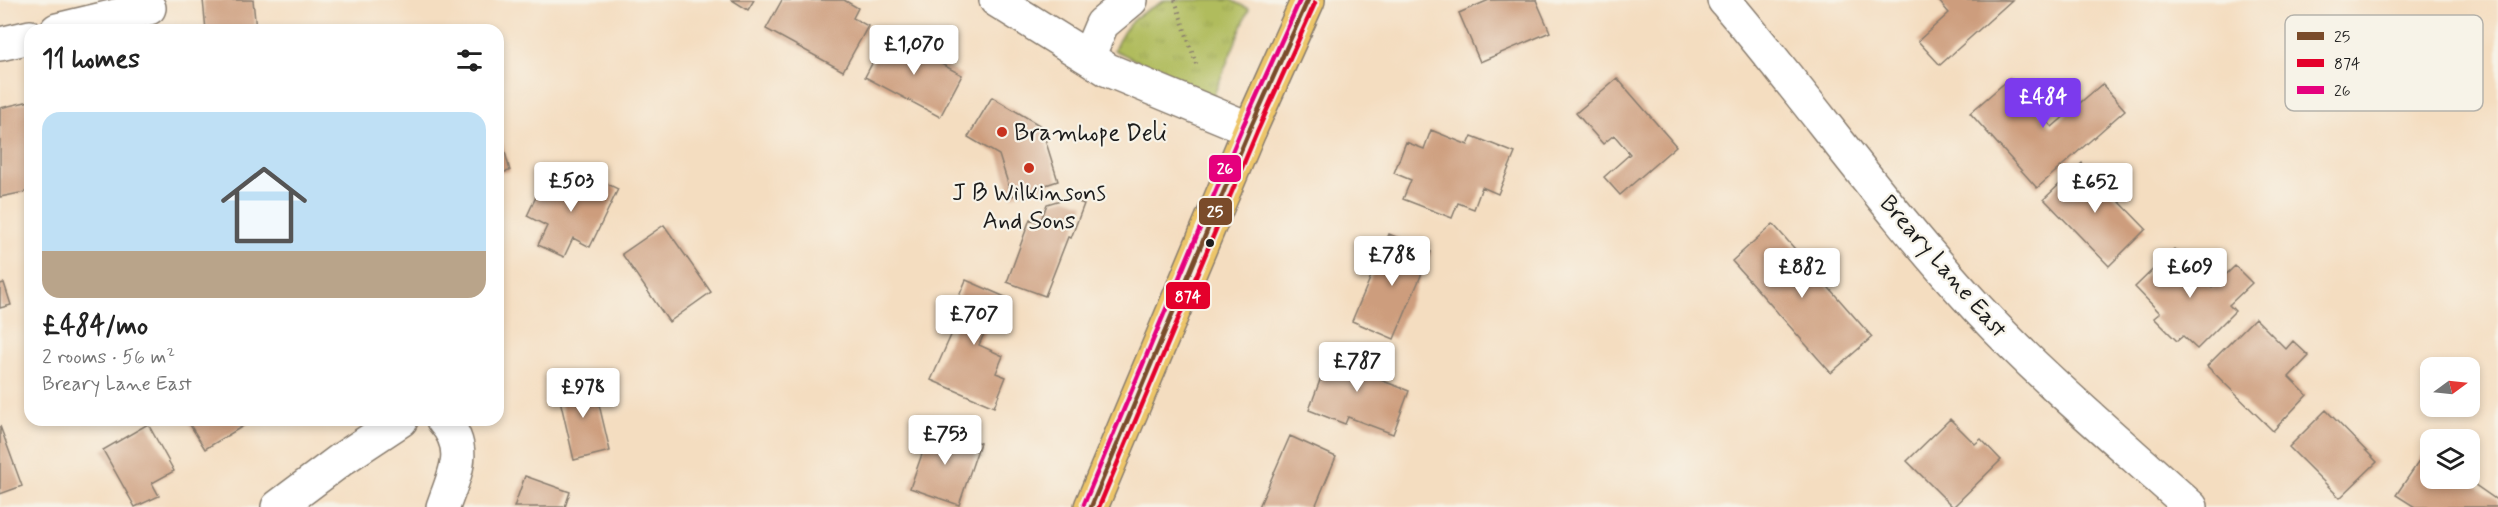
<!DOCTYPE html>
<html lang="en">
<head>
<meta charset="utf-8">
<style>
  body { margin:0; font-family:Mynerve,sans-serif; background:#f6f6f6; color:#222; height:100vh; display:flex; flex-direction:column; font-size:22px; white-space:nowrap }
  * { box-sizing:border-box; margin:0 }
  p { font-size:20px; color:#767676 }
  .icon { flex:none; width:33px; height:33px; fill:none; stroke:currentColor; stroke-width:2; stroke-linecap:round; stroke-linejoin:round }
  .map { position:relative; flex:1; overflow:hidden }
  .panel { position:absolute; left:24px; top:24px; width:480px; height:402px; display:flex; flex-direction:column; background:#fff; border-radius:18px; box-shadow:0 3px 9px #0003 }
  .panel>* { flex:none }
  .needle { width:39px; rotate:75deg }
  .buttons { position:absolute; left:2420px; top:357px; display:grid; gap:12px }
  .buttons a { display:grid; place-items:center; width:60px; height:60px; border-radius:12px; background:#fff; box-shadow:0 3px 9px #0003; font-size:30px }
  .price { position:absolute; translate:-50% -51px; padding:0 14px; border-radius:6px; background:#fff; color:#222; font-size:20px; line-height:39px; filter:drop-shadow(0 2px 3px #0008) }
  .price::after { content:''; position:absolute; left:50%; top:36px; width:18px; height:14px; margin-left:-9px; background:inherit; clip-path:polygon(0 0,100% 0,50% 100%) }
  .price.selected { background:#7c3aed; color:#fff }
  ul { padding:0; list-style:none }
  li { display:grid; align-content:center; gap:12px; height:318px; padding:0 18px }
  li span { display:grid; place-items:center; height:186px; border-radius:18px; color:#555 }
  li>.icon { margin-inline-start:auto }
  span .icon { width:108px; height:108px; fill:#fffc; stroke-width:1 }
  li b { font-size:26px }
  h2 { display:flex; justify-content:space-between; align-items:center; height:72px; padding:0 18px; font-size:26px }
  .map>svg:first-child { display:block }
  .grass { fill:url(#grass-tufts); stroke:#666c3c; stroke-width:1.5 }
  .building { fill:#cd9d7d }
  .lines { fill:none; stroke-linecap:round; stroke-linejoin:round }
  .minor-casing { stroke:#887c6e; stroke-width:36 }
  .highway-casing { stroke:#887c6e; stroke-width:36 }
  .path { stroke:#887c6e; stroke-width:4; stroke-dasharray:1.5 4.5; stroke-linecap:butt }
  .minor { stroke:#fff; stroke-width:33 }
  .highway { stroke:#edc569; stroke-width:33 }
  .bus-1-casing { stroke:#f7f3e8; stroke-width:9 }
  .bus-2-casing { stroke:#f7f3e8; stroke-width:9 }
  .bus-3-casing { stroke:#f7f3e8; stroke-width:9 }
  .bus-1 { stroke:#7a4b2a; stroke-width:4.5 }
  .bus-2 { stroke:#e4002b; stroke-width:4.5 }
  .bus-3 { stroke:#e5007d; stroke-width:4.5 }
  .poi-dot { fill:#c8321e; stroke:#f7f3e8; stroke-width:2 }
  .bus-dot { fill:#1c1c1c; stroke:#f7f3e8; stroke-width:2 }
  .labels { text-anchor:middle; stroke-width:4.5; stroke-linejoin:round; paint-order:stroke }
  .poi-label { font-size:24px; fill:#1c1c1c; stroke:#f7f3e8; text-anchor:start }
  .street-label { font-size:24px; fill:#1c1c1c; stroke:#f7f3e8 }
  .key { fill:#f7f3e8; stroke:#b5b2ab; stroke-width:1.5 }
  .key-label { font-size:16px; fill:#1c1c1c }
  .line-badge { stroke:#f7f3e8; stroke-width:2 }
  .badge-label { font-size:16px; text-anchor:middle; font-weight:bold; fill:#fff }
</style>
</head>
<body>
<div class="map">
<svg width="2498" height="507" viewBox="0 0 2498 507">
  <defs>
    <pattern id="grass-tufts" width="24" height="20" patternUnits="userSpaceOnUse" patternTransform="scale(1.5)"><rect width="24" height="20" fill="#b0bc5d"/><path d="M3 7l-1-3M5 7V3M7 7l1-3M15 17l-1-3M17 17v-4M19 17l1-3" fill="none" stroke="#97a150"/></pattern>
  </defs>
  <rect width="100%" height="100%" fill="#f7f3e8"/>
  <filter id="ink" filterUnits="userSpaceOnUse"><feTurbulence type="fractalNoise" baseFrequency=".0167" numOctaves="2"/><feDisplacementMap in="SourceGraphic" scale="12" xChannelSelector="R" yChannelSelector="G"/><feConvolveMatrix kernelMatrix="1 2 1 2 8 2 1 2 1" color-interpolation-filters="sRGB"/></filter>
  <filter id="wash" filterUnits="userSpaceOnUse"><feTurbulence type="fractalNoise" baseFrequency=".008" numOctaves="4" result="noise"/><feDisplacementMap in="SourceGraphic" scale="24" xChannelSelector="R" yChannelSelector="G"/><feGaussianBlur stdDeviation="1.35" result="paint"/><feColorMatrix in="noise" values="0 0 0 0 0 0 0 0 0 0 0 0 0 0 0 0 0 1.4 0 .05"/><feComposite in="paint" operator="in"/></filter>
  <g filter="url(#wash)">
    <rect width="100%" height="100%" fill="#f4ddc0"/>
    <path class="grass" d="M1166,0h65l18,9 -36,88 -99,-47c13,-30 24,-36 52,-50z"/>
    <g id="blocks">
      <path class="building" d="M203,0h50l3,30h-50z
        M732,0h22l-6,10z
        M782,0h62l14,8 -5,10 15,8 -25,45 -77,-42z
        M1489,0h47l14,32 -70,30 -21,-49z
        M1938,0h74l-72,65 -22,-24 31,-28z
        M887,35l75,40 -22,42 -75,-40z
        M1617,78l59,68 -56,49 -16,-18 26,-23 -16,-19 -11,9 -27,-31z
        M2009,79l43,48 50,-43 23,26 -88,78 -67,-75z
        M992,97l49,29 17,55 -46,15 -13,-41 -31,-18z
        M30,101v90l-30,6v-89z
        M498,126l12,45 -12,2z
        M1431,130l37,15 4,-9 43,17 -17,41 -16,-7 -8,22 -16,-6 -6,15 -49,-19 8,-19 -17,-7 12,-31 18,7z
        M2082,163l64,66 -37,37 -65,-67z
        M587,174l31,15 -28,58 -17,-9 -9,19 -26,-12 9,-19 -20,-10 17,-36 33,15z
        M1067,198l17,6 -13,34 -3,-1 -23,59 -38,-14 23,-63 10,4 7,-19z
        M1773,224l99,113 -41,36 -99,-112z
        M664,225l47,67 -42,30 -47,-68z
        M1389,234l42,18 -37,87 -42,-18z
        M2174,249l38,39 23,-22 17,17 -23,22 6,6 -38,38 -14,-13 -6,5 -23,-23 6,-5 -25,-26z
        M966,280l46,20 -13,29 -11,-4 -9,20 24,11 -7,17 10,4 -12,30 -63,-27 30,-67 -8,-3z
        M4,283l7,22 -11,3v-24z
        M2255,318l31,31 7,-8 16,15 -20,21 18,18 -34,36 -66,-65z
        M1333,345l37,14 -5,15 44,17 -16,43 -45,-17 -3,7 -36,-14z
        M593,379l17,72 -36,9 -17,-73z
        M2326,410l51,52 -37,36 -51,-51z
        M1950,419l25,25 6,-5 20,21 -48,47 -46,-46z
        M187,420h62l1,2 -45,27z
        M148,424l26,47 -22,12 7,13 -24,11 -32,-57z
        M0,426l22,60 -22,8z
        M932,426l48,17 -21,62 -49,-17z
        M1290,436l46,21 -21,50h-56z
        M2426,451l4,3v24h35l33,23v6h-83l-19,-12z
        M525,476l45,16 -5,15h-51z"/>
    </g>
  </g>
  <g filter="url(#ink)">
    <use href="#blocks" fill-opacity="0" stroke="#887c6e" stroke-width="1.5"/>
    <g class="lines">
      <defs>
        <path id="minor" d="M996,0l112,70 142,59
          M1724,0c86,101 163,211 254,309 66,71 141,133 213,198
          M57,30l92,-22
          M0,44l30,-7
          M1088,57l14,-33 29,-24
          M443,420c27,30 11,54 0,87
          M278,507l64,-48 59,-39"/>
        <path id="highway" d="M1091,507l159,-378 58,-129"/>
      </defs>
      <use href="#minor" class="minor-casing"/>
      <use href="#highway" class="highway-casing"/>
      <path class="path" d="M1175,0l22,67"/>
      <use href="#minor" class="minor"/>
      <use href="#highway" class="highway"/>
      <defs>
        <path id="bus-1" d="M1091,507l159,-378 58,-129"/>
        <path id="bus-2" d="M1099,507l158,-375 58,-129"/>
        <path id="bus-3" d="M1084,504l159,-378 57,-126"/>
      </defs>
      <use href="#bus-1" class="bus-1-casing"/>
      <use href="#bus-2" class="bus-2-casing"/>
      <use href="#bus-3" class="bus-3-casing"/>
      <use href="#bus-1" class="bus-1"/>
      <use href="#bus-2" class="bus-2"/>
      <use href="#bus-3" class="bus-3"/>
    </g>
  </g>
  <g class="poi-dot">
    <circle cx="1002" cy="132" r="6"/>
    <circle cx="1029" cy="168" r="6"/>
  </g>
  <circle class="bus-dot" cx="1210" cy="243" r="5"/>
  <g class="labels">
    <g class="poi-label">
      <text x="1014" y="140">Bramhope Deli</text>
      <text x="1029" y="200" text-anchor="middle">J B Wilkinsons<tspan x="1029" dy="28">And Sons</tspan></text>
    </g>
    <g class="street-label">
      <text transform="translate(1944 266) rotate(49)" y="8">Breary Lane East</text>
    </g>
  </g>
  <rect x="2285" y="15" width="198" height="96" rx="9" class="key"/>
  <rect x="2297" y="32" width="27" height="8" fill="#7a4b2a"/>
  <rect x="2297" y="59" width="27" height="8" fill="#e4002b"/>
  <rect x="2297" y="86" width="27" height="8" fill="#e5007d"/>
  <g class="key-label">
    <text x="2334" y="42">25</text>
    <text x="2334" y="69">874</text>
    <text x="2334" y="96">26</text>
  </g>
  <g class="line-badge">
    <rect x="1208" y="154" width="34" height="29" rx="6" fill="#e5007d"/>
    <rect x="1198" y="197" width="35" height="29" rx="6" fill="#7a4b2a"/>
    <rect x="1165" y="281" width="46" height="29" rx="6" fill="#e4002b"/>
  </g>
  <g class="badge-label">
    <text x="1225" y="174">26</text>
    <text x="1215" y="217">25</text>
    <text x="1188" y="302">874</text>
  </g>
</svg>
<div class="buttons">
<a><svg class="needle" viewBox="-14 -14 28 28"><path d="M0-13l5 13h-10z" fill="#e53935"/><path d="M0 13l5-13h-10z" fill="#767676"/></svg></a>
<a><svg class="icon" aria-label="layers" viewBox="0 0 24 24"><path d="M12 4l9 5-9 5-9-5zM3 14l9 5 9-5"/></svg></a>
</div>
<b class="price" style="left:914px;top:76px">£1,070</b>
<b class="price selected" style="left:2043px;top:129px">£484</b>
<b class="price" style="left:571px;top:213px">£503</b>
<b class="price" style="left:2095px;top:214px">£652</b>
<b class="price" style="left:1392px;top:287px">£788</b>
<b class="price" style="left:1802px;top:299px">£882</b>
<b class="price" style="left:2190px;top:299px">£609</b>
<b class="price" style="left:974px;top:346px">£707</b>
<b class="price" style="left:1357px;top:393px">£787</b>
<b class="price" style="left:583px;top:419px">£978</b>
<b class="price" style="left:945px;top:466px">£753</b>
<section class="panel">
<h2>11 homes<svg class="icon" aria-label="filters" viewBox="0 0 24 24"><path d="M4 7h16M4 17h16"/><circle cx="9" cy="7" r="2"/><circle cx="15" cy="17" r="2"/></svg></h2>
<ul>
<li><span style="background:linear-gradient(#bfe0f5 75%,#b9a48a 0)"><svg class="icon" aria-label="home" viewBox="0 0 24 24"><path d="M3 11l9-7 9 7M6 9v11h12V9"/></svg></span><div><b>£484/mo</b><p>2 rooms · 56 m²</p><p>Breary Lane East</p></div></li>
</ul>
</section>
</div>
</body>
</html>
